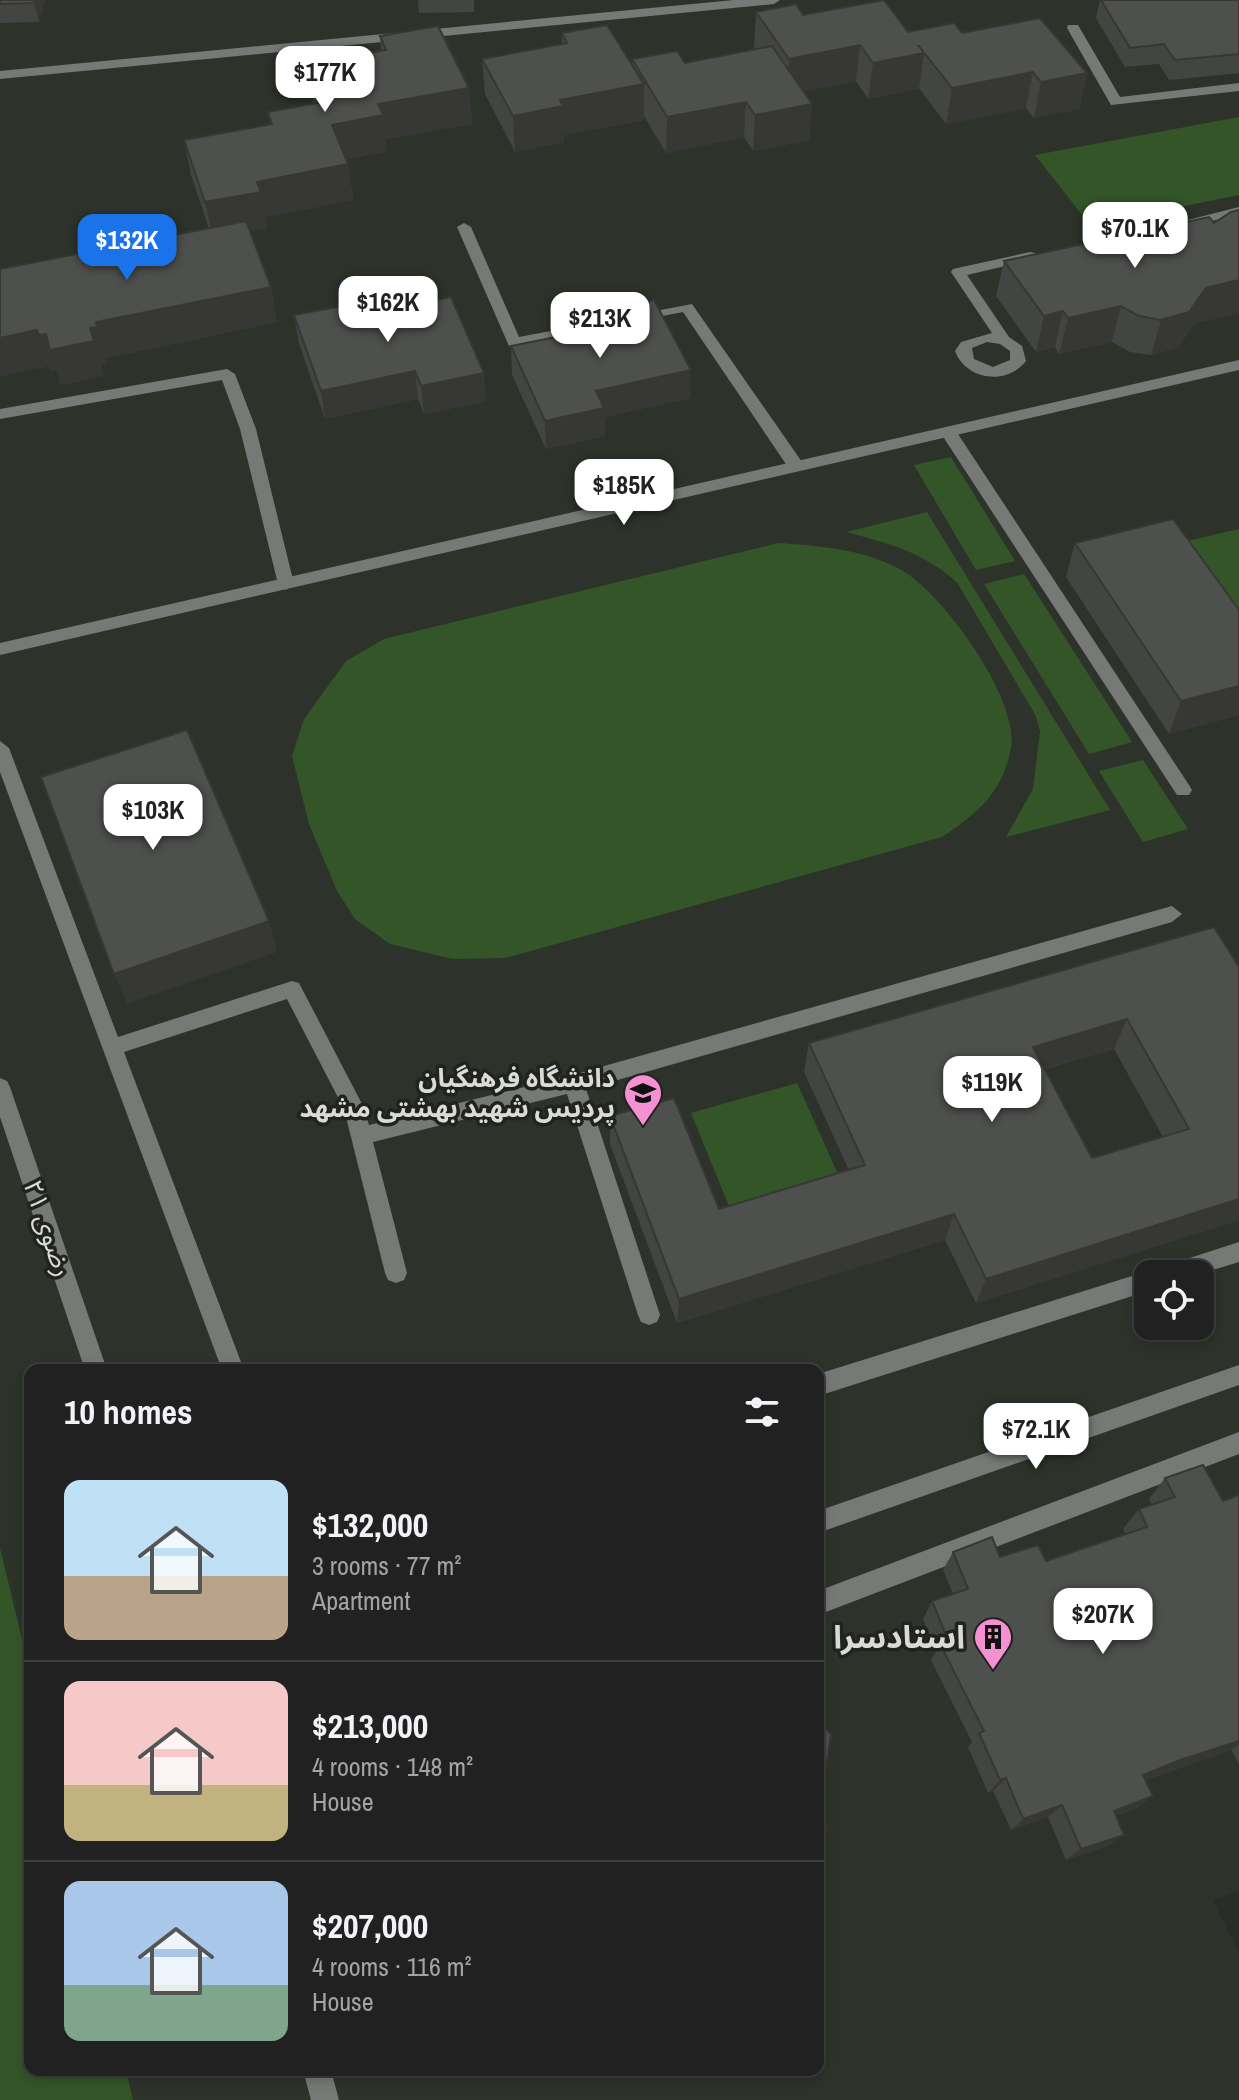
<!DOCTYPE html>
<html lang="en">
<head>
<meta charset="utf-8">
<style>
  body { margin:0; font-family:"Archivo Narrow","Noto Sans Arabic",sans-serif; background:#282929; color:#f1f3f6; height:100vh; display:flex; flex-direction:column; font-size:30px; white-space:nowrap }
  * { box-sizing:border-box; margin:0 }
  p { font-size:26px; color:#a2a3a5 }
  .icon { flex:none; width:44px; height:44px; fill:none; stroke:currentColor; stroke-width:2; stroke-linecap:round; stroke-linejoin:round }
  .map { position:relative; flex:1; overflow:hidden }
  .panel { position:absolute; left:24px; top:1364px; width:800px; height:712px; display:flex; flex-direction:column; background:#202120; border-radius:16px; box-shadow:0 4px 12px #0003,0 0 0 2px #3d3e3e }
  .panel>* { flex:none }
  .fabs { position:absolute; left:1134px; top:1260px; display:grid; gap:16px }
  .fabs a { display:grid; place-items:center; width:80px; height:80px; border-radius:16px; background:#202120; box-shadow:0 4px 12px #0003,0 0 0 2px #3d3e3e; font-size:40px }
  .price { position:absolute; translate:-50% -68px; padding:0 18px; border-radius:16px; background:#fff; color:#222; font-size:26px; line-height:52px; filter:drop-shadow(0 2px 4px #0008) }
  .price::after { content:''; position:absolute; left:50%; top:48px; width:24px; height:18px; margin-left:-12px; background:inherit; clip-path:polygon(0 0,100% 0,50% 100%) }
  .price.selected { background:#1a73e8; color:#fff }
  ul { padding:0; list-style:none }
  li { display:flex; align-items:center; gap:24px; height:200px; padding:0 40px }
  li+li { border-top:2px solid #3d3e3e }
  li span { display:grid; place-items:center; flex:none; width:224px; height:160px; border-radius:16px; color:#555 }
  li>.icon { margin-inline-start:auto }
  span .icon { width:96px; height:96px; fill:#fffc; stroke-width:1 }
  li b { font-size:34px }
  h2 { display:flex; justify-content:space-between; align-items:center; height:96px; padding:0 40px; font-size:34px }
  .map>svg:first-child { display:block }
  .built { fill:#2d332b; fill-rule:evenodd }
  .green { fill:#345528 }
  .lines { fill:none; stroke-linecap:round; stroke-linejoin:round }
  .lane { fill:#777976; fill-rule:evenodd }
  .street { fill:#777976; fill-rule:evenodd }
  .wall { fill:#434542; fill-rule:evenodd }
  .shaded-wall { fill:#373836 }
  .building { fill:#4e504d; stroke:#373836; stroke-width:2; fill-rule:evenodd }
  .labels { text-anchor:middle; stroke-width:7; stroke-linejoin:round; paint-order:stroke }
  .poi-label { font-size:26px; font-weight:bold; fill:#dadbd9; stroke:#212320; text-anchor:end }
  .street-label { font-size:26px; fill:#dadbd9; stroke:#212320 }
  .near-poi-label { font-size:32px; font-weight:bold; fill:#dadbd9; stroke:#212320; text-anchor:end }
</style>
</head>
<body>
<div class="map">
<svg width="1239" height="2100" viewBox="0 0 1239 2100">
  <rect width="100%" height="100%" fill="#2a2c2a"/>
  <path class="built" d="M0,0h1239v1890l-26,10 26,53v147h-1239zM1148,1274h52v52h-52zM30,1370h788v700h-788z"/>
  <path class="green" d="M1239,117v78l-149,30 -55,-70z
    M951,457l64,104 -39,9 -62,-105z
    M927,512l183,298 -104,27 27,-48 7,-57 -4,-16 -78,-132c-29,-30 -73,-42 -112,-52z
    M1239,529v108l-65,-93z
    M778,543c43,3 87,6 125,28 40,23 117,129 108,177 -8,44 -34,66 -69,89l-437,121 -52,1 -63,-15 -35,-25 -18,-28 -28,-67 -17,-68 12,-37 42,-58 38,-22z
    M1024,574l108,168 -43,12 -105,-170z
    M1143,760l45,69 -45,13 -44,-71z
    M797,1083l45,100 -109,33 -42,-103z
    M0,1548l30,124v398h96l7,30h-133z"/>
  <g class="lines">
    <path class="lane" d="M734,0h46l-6,4 -774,75v-8z
      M1068,25h10l42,72 119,-14v8l-128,14 -44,-77z
      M1239,207v8l-56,12 -7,-4z
      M464,223l7,4 48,110 173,-33 110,158v8h-12l-107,-158 -174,34 -52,-119z
      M1030,252l5,1v6l-68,16 42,62 13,9 4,15c-20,25 -60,19 -71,-10l6,-9 31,-9 -41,-61 2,-3zM987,342l13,2 10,7v9l-17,7 -19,-8 -2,-11z
      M227,369l8,5 21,55 38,155 -8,6 -8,-6 -38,-155 -18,-49 -222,39v-10z
      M948,427l6,1 235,357 3,5 -3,5h-12l-237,-363z
      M0,741l9,7 109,289 174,-56 7,2 62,119 8,23 196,-48 607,-171 10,8 -10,8 -586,167 74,226 -3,7 -8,3 -8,-3 -3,-7 -71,-221 -194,48 34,131 -3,7 -8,3 -8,-3 -3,-7 -41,-164 -57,-110 -163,53 120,318h-22l-222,-598z
      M0,1078l7,3 3,6 97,283h-22l-85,-253z
      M1239,1242v20l-39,12h-41l3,-7z
      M1148,1271l8,3h-8v17l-330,105v-22z
      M303,2070h28l8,30h-28z"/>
    <path class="street" d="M1239,360v10l-1239,285v-12z
      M1239,1365v20l-421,148v-22z
      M1239,1432v22l-421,161v-24z"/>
  </g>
  <path class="wall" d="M0,0h45l-6,22 -39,1z
    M418,0h56v12l-55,1z
    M1100,0h139v73l-70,7 -10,-16 -34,3 -29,-49z
    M756,12l47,3 105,17 54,1 125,40 -8,36 -45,9 -8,-10 -80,16 -27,-36 -51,11 -12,-18 -52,10 8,13 -3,36 -56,11 -9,-14 -78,16 -22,-37v4l-80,15v7l-49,10 -30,-58 -3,-35 80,-15v-11l70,31v-5l53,4 71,-14 -2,-2z
    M380,36l89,52 3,36 -87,15 2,12 -41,8 2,5 5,36 -88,17 2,11 -17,3 21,56 6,35 -171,36 1,5 -6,1 3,12 -43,9 -4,-15 -7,1 -1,-5 -49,10v-107l209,-41 -18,-53 -7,-35 86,-16 -2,-12 45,-8 -7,-40 75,-14z
    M1239,210v103l-44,10 -17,24 -27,8 -21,-3 -18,-10 -53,12 -4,-7 -19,5 -40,-56 8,-35 210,-38z
    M597,311l93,87 -85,19v19l-59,13 -34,-74 -1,-29 87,-17z
    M294,315l59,1 133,85 -62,13 -6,-15 -93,20 -26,-76z
    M1075,543l164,67v105l-70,19 -103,-157z
    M1214,927l25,293 -263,83 -31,-63 -268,83 -67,-179v-28l109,93 130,-39 -45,-98 5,-29zM1114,1049l49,88 -71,21 -47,-89z
    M1165,1478l58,23 16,-6v269l-8,-14 -85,30 7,16 -17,12 -20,8 -8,30 -42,14 -18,-43 -37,13 -18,-39 -5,2 -20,-46 4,-5 -41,-82 5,-9 -13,-32 9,-18 21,-7 -10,-24 10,-18 93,9 80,-27 -3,-5 16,-20 13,-4 -3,-6z"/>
  <path class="shaded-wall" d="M34,0h11l-6,22 -5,-19z
    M860,45l-4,36 -69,14 2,-36z
    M924,53l-5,36 -51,10 5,-36z
    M1033,72l-7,36 -80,16 6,-36z
    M1087,73l-8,36 -45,9 7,-36z
    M644,84v36l-80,15v7l-49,10 -2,-36 47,-16z
    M469,88l3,36 -87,15 2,12 -50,9 -5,-35 46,-21z
    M746,102l-2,35 -78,16 1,-36z
    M812,104l-3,36 -56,11 2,-36z
    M348,164l5,36 -88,17 2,11 -54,10 -8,-36 52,-20z
    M1239,280v33l-44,10 -17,24 -27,8 10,-35 45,-32z
    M271,287l6,35 -171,36 1,5 -6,1 3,12 -43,9 -4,-15 -7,1 -1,-5 -49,10v-38l37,-8 59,-8z
    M1121,306l-9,36 -53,12 9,-36z
    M1063,311l-8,36 -19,5 8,-36z
    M691,370l-1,28 -85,19v19l-59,13 -1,-28 51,-30z
    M415,371l3,28 -93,20 -4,-28z
    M484,373l2,28 -62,13 -3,-28z
    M1239,686v29l-70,19 12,-33z
    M269,921l8,31 -150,52 -13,-30z
    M1127,1019l-13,30 -91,26 10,-28z
    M1239,1199v21l-263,83 10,-24z
    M954,1214l-9,26 -268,83 2,-24z
    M1239,1741v4l-8,5 -68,24 -36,14 16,-13 37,-15z
    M1006,1778l-13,13 -5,2 12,-13z
    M1153,1796l-17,12 -38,15 16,-12z
    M1062,1805l-14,12 -37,13 12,-11z
    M1124,1835l-16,11 -42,14 15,-11z"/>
  <path class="building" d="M0,0h34v3l-34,1z
    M884,0l24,32 46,-9 8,10 78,-15 47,55 -46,9 -8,-10 -81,16 -34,-43 6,8 -51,10 -13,-18 -71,14 -33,-47 40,-8 7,11z
    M1101,0h138v54l-64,6 -11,-16 -34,4z
    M607,25l37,59 -84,16 3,6 -50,10 -31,-57 85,-16 -5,-10z
    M438,26l31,62 -91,16 5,11 -51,10 16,39 -91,18 4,10 -56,10 -21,-62 88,-16 -4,-12 54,-10 -16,-38 80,-14 -6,-14z
    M772,46l40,58 -57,11 -9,-13 -79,15 -35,-58 45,-8 8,12z
    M1239,210v70l-33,8 -17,24 -28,8 -22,-4 -18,-10 -53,12 -5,-7 -19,5 -40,-55 205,-44 5,6 17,-11z
    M246,221l25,66 -175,35 1,5 -7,1 4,13 -44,9 -4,-16 -7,1 -2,-5 -37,8v-69z
    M451,297l33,76 -63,13 -6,-15 -94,20 -27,-76 54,-10 5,11z
    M654,300l37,70 -95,21 8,17 -59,13 -34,-75 95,-19 -9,-16z
    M1173,519l66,91v76l-58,15 -106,-158z
    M187,730l82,191 -155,53 -73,-197z
    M1214,927l25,40v232l-253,80 -32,-65 -275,85 -69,-183 64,-18 45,111 146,-44 -56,-122zM1127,1019l62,110 -97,29 -59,-111z
    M1203,1465l20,36 16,-6v246l-59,19 -37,15 10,21 -39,15 10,24 -43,14 -19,-44 -39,14 -17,-41 -6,2 -21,-47 5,-2 -44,-87 8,-4 -16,-39 36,-12 -15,-37 39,-15 8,20 38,-12 8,16 101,-34 -8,-18 36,-12 -10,-19z
    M818,1722l13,12 -13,88 9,3 -9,61z"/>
  <defs>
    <symbol id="university-pin" viewBox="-11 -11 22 30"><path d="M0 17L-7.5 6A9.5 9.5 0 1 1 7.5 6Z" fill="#f591d2" stroke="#212320"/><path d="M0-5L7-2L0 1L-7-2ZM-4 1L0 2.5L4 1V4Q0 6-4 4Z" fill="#111"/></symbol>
    <symbol id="building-pin" viewBox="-11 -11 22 30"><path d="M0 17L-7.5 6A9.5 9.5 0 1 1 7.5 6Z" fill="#f591d2" stroke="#212320"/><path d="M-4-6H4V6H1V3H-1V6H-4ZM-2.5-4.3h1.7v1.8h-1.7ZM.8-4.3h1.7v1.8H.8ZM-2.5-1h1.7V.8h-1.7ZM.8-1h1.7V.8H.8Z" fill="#111"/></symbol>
  </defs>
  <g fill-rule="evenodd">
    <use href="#university-pin" x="621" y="1071" width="44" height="60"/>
    <use href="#building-pin" x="971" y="1615" width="44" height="60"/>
  </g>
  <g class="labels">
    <g class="poi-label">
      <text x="615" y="1087">دانشگاه فرهنگیان<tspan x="615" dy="30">پردیس شهید بهشتی مشهد</tspan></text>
    </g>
    <g class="street-label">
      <text transform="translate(48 1228) rotate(71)" y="9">رضوی ۲۱</text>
    </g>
    <g class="near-poi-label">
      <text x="965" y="1648">استادسرا</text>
    </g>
  </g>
</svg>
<div class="fabs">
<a><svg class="icon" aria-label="locate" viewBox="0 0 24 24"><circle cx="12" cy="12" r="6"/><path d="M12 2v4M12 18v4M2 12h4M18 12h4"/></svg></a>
</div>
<b class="price" style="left:325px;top:114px">$177K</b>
<b class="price" style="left:1135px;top:270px">$70.1K</b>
<b class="price selected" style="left:127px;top:282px">$132K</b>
<b class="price" style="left:388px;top:344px">$162K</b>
<b class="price" style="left:600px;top:360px">$213K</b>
<b class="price" style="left:624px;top:527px">$185K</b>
<b class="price" style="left:153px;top:852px">$103K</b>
<b class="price" style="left:992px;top:1124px">$119K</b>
<b class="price" style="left:1036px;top:1471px">$72.1K</b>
<b class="price" style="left:1103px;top:1656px">$207K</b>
<section class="panel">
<h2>10 homes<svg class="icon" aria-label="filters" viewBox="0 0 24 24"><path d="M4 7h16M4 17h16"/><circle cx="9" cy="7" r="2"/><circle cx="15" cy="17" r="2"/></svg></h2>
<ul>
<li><span style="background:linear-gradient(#bfe0f5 60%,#b9a48a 0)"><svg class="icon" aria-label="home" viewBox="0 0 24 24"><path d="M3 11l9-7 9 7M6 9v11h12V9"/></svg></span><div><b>$132,000</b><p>3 rooms · 77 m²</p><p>Apartment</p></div></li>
<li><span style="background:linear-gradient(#f6c9c9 65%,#c2b280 0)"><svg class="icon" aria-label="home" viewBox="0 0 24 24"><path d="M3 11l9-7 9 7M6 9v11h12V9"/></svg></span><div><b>$213,000</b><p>4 rooms · 148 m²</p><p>House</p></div></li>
<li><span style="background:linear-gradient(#a9c7e8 65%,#7fa58c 0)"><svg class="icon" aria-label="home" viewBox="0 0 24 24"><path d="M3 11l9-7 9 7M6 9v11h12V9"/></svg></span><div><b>$207,000</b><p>4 rooms · 116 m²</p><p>House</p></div></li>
</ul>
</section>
</div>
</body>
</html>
